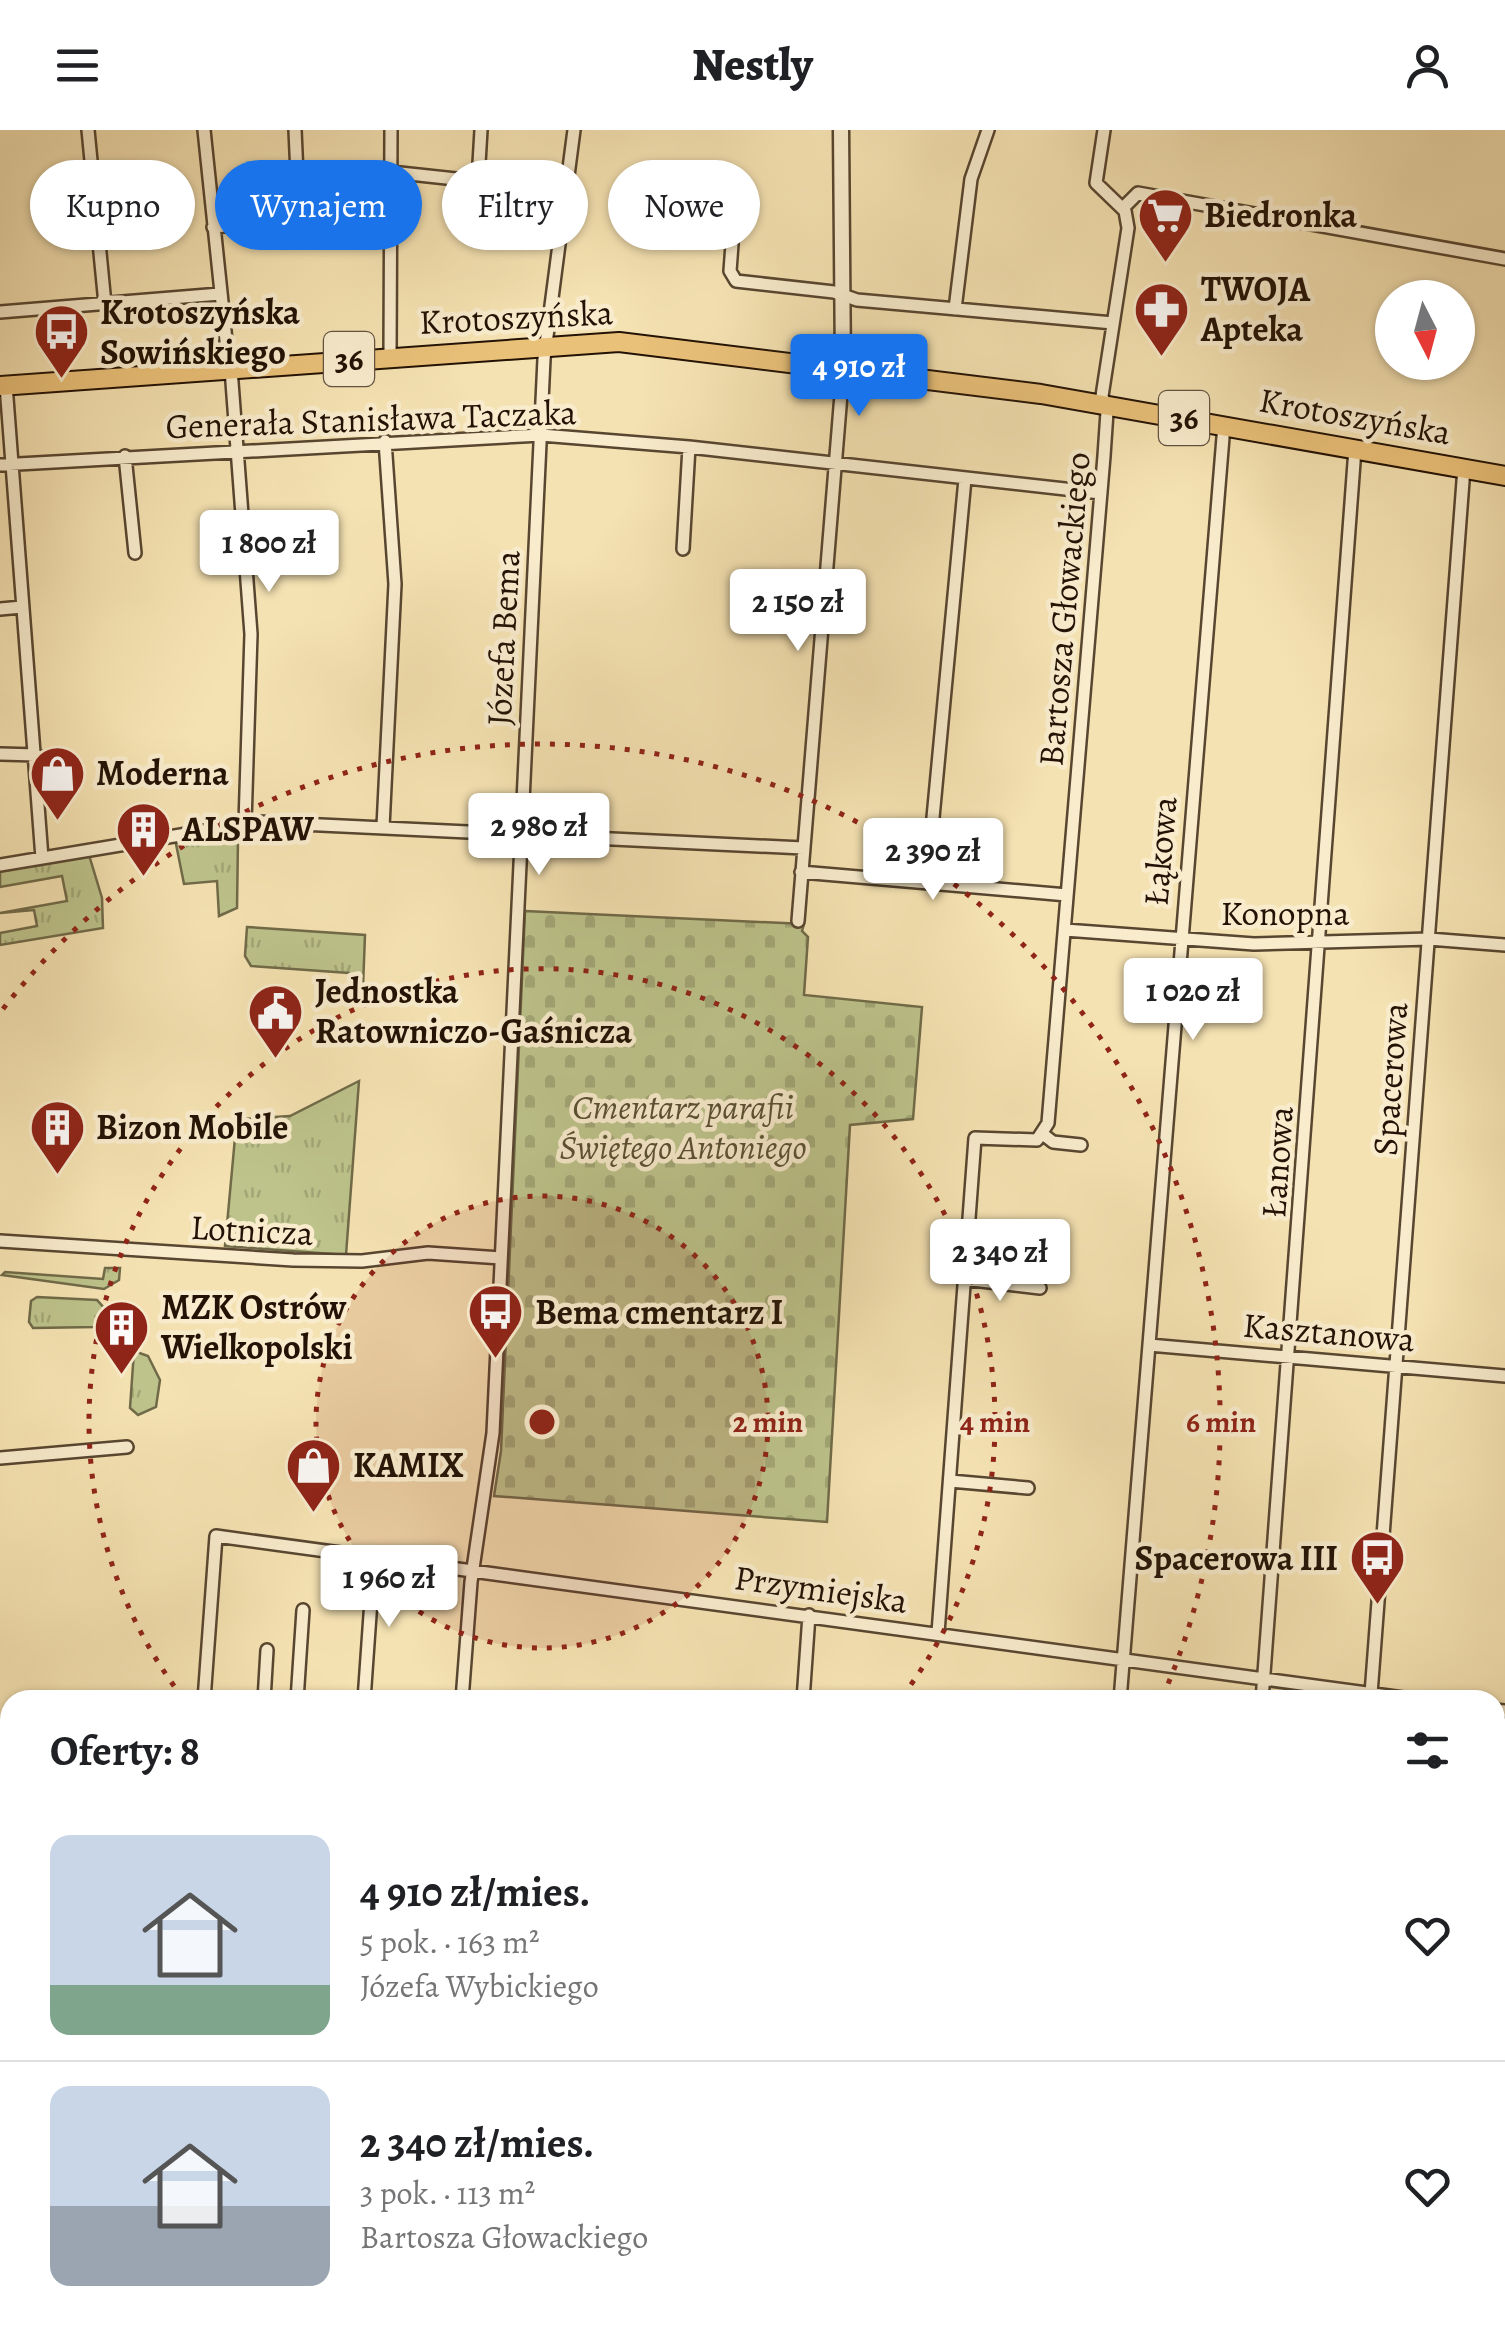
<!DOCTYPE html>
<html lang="pl">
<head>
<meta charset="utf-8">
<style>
  body { margin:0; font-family:Alegreya,serif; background:#f2f2f2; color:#202124; height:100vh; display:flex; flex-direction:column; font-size:38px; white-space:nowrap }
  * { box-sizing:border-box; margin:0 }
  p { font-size:32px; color:#757577 }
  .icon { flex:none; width:55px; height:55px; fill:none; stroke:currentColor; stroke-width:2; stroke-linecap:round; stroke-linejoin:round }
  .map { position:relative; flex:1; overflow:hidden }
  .sheet { position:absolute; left:0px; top:1560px; width:1505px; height:640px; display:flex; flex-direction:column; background:#fff; border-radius:30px 30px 0 0; box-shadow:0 2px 8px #0004 }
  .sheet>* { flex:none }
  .top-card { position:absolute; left:30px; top:30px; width:1000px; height:90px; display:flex; gap:20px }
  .needle { width:65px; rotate:174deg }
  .fabs { position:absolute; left:1375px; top:150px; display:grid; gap:20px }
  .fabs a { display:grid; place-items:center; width:100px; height:100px; border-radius:50%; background:#fff; box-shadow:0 2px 8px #0004; font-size:50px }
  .price { position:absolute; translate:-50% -85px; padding:0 22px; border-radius:10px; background:#fff; color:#222; font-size:32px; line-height:65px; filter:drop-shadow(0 2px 5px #0008) }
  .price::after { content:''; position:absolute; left:50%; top:60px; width:30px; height:22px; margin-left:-15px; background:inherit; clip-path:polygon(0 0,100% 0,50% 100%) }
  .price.on { background:#1a73e8; color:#fff }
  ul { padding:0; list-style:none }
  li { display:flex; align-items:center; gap:30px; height:250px; padding:0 50px }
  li+li { border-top:2px solid #e0e0e0 }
  li span { display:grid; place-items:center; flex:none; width:280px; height:200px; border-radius:20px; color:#555 }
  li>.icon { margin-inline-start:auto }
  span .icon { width:120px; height:120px; fill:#fffc; stroke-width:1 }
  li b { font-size:42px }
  h2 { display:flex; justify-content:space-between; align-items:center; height:120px; padding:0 50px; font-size:42px }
  .pill { padding:0 35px; border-radius:45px; background:#fff; box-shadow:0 2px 8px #0004; font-size:35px; line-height:90px }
  .pill.on { background:#1a73e8; color:#fff }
  header { display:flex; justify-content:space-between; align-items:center; height:130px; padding:0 50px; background:#fff; font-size:45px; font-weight:800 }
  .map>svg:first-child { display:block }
  .grass { fill:url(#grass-tufts); stroke:#706a48; stroke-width:2.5 }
  .cemetery { fill:url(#cemetery-stones); stroke:#706a48; stroke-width:2.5 }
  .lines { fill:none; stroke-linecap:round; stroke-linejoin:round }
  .minor-casing { stroke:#584630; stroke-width:16 }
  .tertiary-casing { stroke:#584630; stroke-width:19 }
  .primary-casing { stroke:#231205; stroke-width:22 }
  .minor { stroke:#f8eccd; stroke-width:11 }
  .tertiary { stroke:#f8eccd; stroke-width:14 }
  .primary { stroke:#eac179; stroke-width:18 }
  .ring { fill:none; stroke:#8f2418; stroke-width:5; stroke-dasharray:5 10 }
  .labels { text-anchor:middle; stroke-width:9; stroke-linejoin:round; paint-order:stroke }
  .shield { fill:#f8eccd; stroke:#635341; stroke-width:2.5 }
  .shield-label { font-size:32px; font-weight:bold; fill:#231205 }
  .poi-label { font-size:35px; font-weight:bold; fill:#231205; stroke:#f8eccd; text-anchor:start }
  .street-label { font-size:35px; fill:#231205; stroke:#f8eccd }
  .park-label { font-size:35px; font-style:italic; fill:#595034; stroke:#f8eccd }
  .centre { fill:#8f2418; stroke:#f8eccd; stroke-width:5 }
  .ring-label { font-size:30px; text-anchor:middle; font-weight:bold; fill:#8f2418; stroke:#f8eccd; stroke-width:9; stroke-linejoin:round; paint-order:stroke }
</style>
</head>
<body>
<header><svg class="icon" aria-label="menu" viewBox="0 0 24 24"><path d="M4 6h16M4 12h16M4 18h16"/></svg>Nestly<svg class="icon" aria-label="person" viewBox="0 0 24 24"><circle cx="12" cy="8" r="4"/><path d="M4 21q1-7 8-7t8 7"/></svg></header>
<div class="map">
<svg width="1505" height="2200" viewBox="0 0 1505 2200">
  <defs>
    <pattern id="grass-tufts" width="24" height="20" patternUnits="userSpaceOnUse" patternTransform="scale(2.5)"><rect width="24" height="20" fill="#bdc38b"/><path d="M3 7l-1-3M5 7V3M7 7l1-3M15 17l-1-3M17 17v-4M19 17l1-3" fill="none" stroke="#a2a676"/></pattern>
    <pattern id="cemetery-stones" width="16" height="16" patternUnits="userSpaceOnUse" patternTransform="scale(2.5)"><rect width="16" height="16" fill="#bdc38b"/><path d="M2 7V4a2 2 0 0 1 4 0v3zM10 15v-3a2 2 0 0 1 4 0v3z" fill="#a2a676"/></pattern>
  </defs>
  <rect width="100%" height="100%" fill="#f5e2b2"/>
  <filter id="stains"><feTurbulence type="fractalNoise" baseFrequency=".002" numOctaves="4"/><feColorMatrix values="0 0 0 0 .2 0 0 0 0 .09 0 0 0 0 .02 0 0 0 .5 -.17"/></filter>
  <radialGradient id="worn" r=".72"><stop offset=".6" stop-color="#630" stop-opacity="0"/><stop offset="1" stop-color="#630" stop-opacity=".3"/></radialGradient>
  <path class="grass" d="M229,700l9,9 -1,69 -18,8 -2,-35 -33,3 -9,-45z
    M89,725l13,43 1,30 -103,17v-12l37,-7 -3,-16 -34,3 67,-12 -5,-25 -62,11v-17z
    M247,797l118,8 -2,52 -14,-14 -98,-7 -6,-10z
    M359,951l-13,174 -121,-9 11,-119 7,-8 47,-3z
    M105,1138h15l-1,12 -15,9 -102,-14 3,-3 98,7z
    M37,1167l60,3 8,9 -1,13 -8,5 -63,1 -4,-6 2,-21z
    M134,1221l14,5 12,24 -4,27 -18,8 -8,-7z
    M1096,2190h118l-1,10h-118z"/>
  <path class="cemetery" d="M525,781l279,13 -2,7 6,6 -4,58 118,12 -9,112 -63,6 -23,397 -333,-26 7,-45z"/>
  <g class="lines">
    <defs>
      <path id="minor" d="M88,0l17,174
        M204,0l25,239
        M295,0l4,89
        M391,42l176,19
        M478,50l3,-50
        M735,74l-5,67 6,10 98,11 23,8 256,23
        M1123,78l15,-15 367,66
        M213,97l177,-14
        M955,179l16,-130 17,-49
        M0,182l220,-18
        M390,226l1,-226
        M231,239l20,265 -6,189
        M6,255l36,473
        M125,326l10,97
        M0,335l541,-30 148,12 412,46
        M683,419l6,-102
        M0,479l22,-2
        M0,624l37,1
        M383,697l12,-243 -10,-143
        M0,735l258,-43 545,26
        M801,742l266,23
        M927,751l38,-402
        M798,791l45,-551
        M1065,800l189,14 175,-5 76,6
        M1044,1005l9,7 28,3
        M0,1111l293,19 69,1 66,-8 73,5
        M964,1149l76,9
        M1149,1215l356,31
        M0,1328l127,-11
        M950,1351l78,7
        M938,1503l37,-495 62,2 11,-17 56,-667 3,-44 -5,-16 26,-168 -3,-17 -29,-28 8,-53
        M1371,1564l93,-1226
        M204,1570l12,-164 1202,164
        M264,1570l3,-50
        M297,1570l6,-90
        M364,1570l10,-142
        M462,1570l9,-118 22,-149 51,-1074 30,-229
        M803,1570l6,-85
        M1120,1570l104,-1275
        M1262,1570l93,-1251
        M1495,1580l10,1
        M1495,2008l10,-116
        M77,2200l1,-10
        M219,2200l1,-10
        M426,2200l1,-10
        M888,2200v-10
        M994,2200l1,-10
        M1073,2200v-10"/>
      <path id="tertiary" d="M841,0l2,240
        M0,1884l10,5
        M585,2190l19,10"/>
      <path id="primary" d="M0,256l619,-44 422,52 464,82"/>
    </defs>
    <use href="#minor" class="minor-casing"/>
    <use href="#tertiary" class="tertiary-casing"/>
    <use href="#primary" class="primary-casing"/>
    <use href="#minor" class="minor"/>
    <use href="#tertiary" class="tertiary"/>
    <use href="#primary" class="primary"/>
  </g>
  <circle cx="542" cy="1292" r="226" fill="#8f2418" fill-opacity=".12"/>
  <g class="ring">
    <circle cx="542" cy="1292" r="226"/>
    <path d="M183 1568A453 453 0 1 1 901 1568"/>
    <path d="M3 879A679 679 0 0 1 1162 1568"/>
  </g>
  <defs>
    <symbol id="supermarket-pin" viewBox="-11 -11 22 30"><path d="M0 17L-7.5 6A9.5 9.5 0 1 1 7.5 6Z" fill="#8f2418" stroke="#f8eccd"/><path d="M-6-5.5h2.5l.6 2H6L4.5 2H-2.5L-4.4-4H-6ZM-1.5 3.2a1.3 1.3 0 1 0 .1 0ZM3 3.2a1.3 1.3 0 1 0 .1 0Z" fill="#fff"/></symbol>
    <symbol id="pharmacy-pin" viewBox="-11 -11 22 30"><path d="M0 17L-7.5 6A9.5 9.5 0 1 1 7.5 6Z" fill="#8f2418" stroke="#f8eccd"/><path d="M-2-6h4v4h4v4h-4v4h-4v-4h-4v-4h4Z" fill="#fff"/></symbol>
    <symbol id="bus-pin" viewBox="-11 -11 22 30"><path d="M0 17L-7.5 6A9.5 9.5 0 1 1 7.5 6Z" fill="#8f2418" stroke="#f8eccd"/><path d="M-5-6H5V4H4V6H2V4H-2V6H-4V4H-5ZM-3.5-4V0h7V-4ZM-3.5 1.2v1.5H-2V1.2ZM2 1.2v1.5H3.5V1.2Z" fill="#fff"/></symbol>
    <symbol id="shop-pin" viewBox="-11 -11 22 30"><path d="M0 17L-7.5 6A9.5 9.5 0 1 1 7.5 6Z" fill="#8f2418" stroke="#f8eccd"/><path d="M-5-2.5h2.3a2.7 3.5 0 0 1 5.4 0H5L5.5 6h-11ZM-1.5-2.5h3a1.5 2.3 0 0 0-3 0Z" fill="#fff"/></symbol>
    <symbol id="building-pin" viewBox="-11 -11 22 30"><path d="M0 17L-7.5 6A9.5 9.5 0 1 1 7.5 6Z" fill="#8f2418" stroke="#f8eccd"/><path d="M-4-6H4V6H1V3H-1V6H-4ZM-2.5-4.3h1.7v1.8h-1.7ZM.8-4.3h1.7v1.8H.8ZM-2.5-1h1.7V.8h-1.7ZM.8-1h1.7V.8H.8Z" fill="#fff"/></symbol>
    <symbol id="civic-pin" viewBox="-11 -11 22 30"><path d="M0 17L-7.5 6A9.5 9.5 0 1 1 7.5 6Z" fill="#8f2418" stroke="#f8eccd"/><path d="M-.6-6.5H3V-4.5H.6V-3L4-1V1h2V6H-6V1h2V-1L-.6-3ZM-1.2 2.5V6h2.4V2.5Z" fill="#fff"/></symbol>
  </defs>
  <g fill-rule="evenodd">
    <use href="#supermarket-pin" x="1134" y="54" width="63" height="86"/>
    <use href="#pharmacy-pin" x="1130" y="148" width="63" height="86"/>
    <use href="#bus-pin" x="30" y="170" width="63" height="86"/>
    <use href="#shop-pin" x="26" y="612" width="63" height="86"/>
    <use href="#building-pin" x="112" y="668" width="63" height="86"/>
    <use href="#civic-pin" x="244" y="850" width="63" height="86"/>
    <use href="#building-pin" x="26" y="966" width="63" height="86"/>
    <use href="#bus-pin" x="464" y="1150" width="63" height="86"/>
    <use href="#building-pin" x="90" y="1166" width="63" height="86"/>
    <use href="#shop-pin" x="282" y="1304" width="63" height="86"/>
    <use href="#bus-pin" x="1346" y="1396" width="63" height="86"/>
  </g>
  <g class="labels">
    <g class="shield">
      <rect x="324" y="202" width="50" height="54" rx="8"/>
      <rect x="1159" y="261" width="50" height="54" rx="8"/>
    </g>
    <g class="shield-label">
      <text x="349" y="240">36</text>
      <text x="1184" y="299">36</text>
    </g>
    <g class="poi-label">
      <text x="1204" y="97">Biedronka</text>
      <text x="1201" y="171">TWOJA<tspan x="1201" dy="40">Apteka</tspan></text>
      <text x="100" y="194">Krotoszyńska<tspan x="100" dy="40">Sowińskiego</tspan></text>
      <text x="96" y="655">Moderna</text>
      <text x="182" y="711">ALSPAW</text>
      <text x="315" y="873">Jednostka<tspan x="315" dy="40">Ratowniczo-Gaśnicza</tspan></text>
      <text x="96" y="1009">Bizon Mobile</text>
      <text x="161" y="1189">MZK Ostrów<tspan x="161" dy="40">Wielkopolski</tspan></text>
      <text x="535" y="1194">Bema cmentarz I</text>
      <text x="353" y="1347">KAMIX</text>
      <text x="1338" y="1440" text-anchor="end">Spacerowa III</text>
    </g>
    <g class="street-label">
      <text transform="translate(516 187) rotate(-3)" y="12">Krotoszyńska</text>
      <text transform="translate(1355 286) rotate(10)" y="12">Krotoszyńska</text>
      <text transform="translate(371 289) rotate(-2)" y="12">Generała Stanisława Taczaka</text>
      <text transform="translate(1064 479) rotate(-85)" y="12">Bartosza Głowackiego</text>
      <text transform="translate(503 508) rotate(-87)" y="12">Józefa Bema</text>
      <text transform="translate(1160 721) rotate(-85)" y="12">Łąkowa</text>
      <text x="1285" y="795">Konopna</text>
      <text transform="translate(1390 949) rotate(-86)" y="12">Spacerowa</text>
      <text transform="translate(1277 1032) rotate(-86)" y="12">Łanowa</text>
      <text transform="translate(252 1100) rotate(3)" y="12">Lotnicza</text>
      <text transform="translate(1329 1202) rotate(5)" y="12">Kasztanowa</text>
      <text transform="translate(821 1459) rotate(8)" y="12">Przymiejska</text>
    </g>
    <g class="park-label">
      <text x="683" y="989">Cmentarz parafii<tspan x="683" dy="40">Świętego Antoniego</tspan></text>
    </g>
  </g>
  <circle cx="542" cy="1292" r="15" class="centre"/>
  <g class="ring-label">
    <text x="768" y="1302">2 min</text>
    <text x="995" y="1302">4 min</text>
    <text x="1221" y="1302">6 min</text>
  </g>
  <rect width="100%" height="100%" filter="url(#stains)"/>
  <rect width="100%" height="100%" fill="url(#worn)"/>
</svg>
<div class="fabs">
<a><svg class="needle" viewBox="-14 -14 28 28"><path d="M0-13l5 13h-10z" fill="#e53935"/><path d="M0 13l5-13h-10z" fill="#757577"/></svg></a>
</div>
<b class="price on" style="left:859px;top:289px">4 910 zł</b>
<b class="price" style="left:269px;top:465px">1 800 zł</b>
<b class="price" style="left:798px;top:524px">2 150 zł</b>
<b class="price" style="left:539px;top:748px">2 980 zł</b>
<b class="price" style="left:933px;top:773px">2 390 zł</b>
<b class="price" style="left:1193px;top:913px">1 020 zł</b>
<b class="price" style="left:1000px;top:1174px">2 340 zł</b>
<b class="price" style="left:389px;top:1500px">1 960 zł</b>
<div class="top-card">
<a class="pill">Kupno</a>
<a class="pill on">Wynajem</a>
<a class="pill">Filtry</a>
<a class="pill">Nowe</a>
</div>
<section class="sheet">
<h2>Oferty: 8<svg class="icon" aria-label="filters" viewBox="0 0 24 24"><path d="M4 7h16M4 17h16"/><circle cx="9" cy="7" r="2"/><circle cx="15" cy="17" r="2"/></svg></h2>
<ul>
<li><span style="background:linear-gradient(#c9d6e8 75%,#7fa58c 0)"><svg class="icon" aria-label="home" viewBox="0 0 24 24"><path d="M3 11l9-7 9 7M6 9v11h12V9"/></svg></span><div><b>4 910 zł/mies.</b><p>5 pok. · 163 m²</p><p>Józefa Wybickiego</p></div><svg class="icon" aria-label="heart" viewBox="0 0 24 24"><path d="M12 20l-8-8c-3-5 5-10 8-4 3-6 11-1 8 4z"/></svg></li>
<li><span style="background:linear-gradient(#c9d6e8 60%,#9aa5b1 0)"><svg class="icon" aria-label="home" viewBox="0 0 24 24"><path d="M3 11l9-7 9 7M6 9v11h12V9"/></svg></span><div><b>2 340 zł/mies.</b><p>3 pok. · 113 m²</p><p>Bartosza Głowackiego</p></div><svg class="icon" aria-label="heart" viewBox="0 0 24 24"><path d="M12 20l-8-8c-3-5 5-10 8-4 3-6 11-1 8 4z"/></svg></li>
</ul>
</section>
</div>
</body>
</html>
